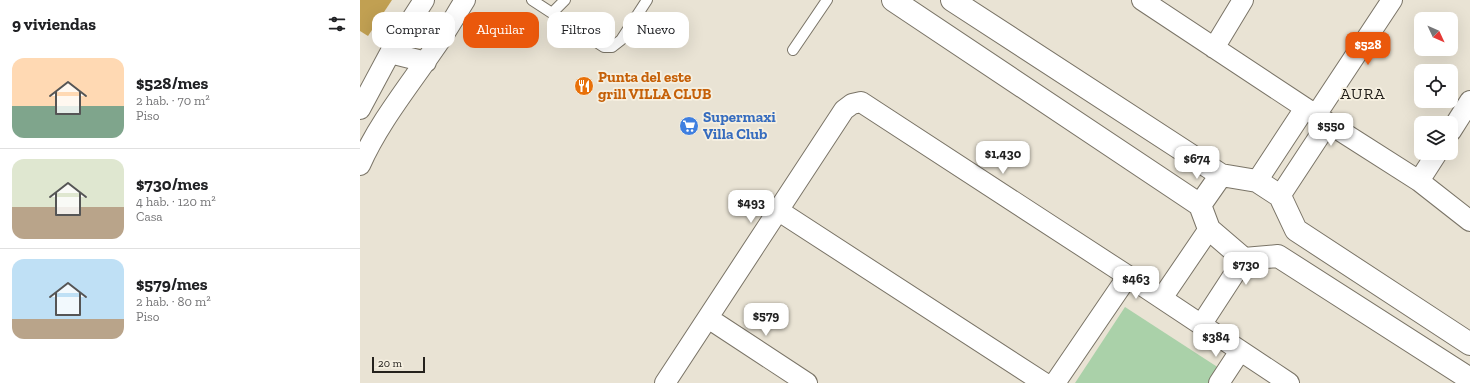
<!DOCTYPE html>
<html lang="es">
<head>
<meta charset="utf-8">
<style>
  body { margin:0; font-family:"Zilla Slab",serif; background:#f2f2f2; color:#202124; height:100vh; display:flex; flex-direction:column; font-size:15px; white-space:nowrap }
  * { box-sizing:border-box; margin:0 }
  p { font-size:13px; color:#757577 }
  .icon { flex:none; width:22px; height:22px; fill:none; stroke:currentColor; stroke-width:2; stroke-linecap:round; stroke-linejoin:round }
  .map { position:relative; flex:1; overflow:hidden }
  .drawer { display:flex; flex-direction:column; background:#fff; width:360px }
  .drawer>* { flex:none }
  .banner { position:absolute; left:12px; top:12px; width:380px; height:36px; display:flex; gap:8px }
  .needle { width:26px; rotate:134deg }
  .controls { position:absolute; left:1054px; top:12px; display:grid; gap:8px }
  .controls a { display:grid; place-items:center; width:44px; height:44px; border-radius:8px; background:#fff; box-shadow:0 4px 16px #0002; font-size:20px }
  .scale { position:absolute; left:12px; bottom:10px; width:53px; box-sizing:border-box; padding-left:4px; border:2px solid #25221d; border-top:0; font-size:11px; line-height:14px; white-space:nowrap; color:#25221d; -webkit-text-stroke:3px #f6f0e1; paint-order:stroke }
  .price { position:absolute; translate:-50% -34px; padding:0 9px; border-radius:8px; background:#fff; color:#222; font-size:13px; line-height:26px; filter:drop-shadow(0 1px 2px #0008) }
  .price::after { content:''; position:absolute; left:50%; top:24px; width:12px; height:9px; margin-left:-6px; background:inherit; clip-path:polygon(0 0,100% 0,50% 100%) }
  .price.on { background:#ea580c; color:#fff }
  ul { padding:0; list-style:none }
  li { display:flex; align-items:center; gap:12px; height:100px; padding:0 12px }
  li+li { border-top:1px solid #e0e0e0 }
  li span { display:grid; place-items:center; flex:none; width:112px; height:80px; border-radius:12px; color:#555 }
  li>.icon { margin-inline-start:auto }
  span .icon { width:48px; height:48px; fill:#fffc; stroke-width:1 }
  li b { font-size:17px }
  h2 { display:flex; justify-content:space-between; align-items:center; height:48px; padding:0 12px; font-size:17px }
  .chip { padding:0 14px; border-radius:12px; background:#fff; box-shadow:0 4px 16px #0002; font-size:14px; line-height:36px }
  .chip.on { background:#ea580c; color:#fff }
  main { display:flex; flex:1; min-height:0 }
  .map>svg:first-child { display:block }
  .green { fill:#aad1a9 }
  .building { fill:#c1a052 }
  .lines { fill:none; stroke-linecap:round; stroke-linejoin:round }
  .lane-casing { stroke:#7a7467; stroke-width:12 }
  .street-casing { stroke:#7a7467; stroke-width:22 }
  .secondary-casing { stroke:#7a7467; stroke-width:24 }
  .lane { stroke:#fff; stroke-width:10 }
  .street { stroke:#fff; stroke-width:20 }
  .secondary { stroke:#fff; stroke-width:22 }
  .labels { text-anchor:middle; stroke-width:3.5; stroke-linejoin:round; paint-order:stroke }
  .food-label { font-size:15px; font-weight:bold; fill:#c56008; stroke:#f6f0e1; text-anchor:start }
  .shop-label { font-size:15px; font-weight:bold; fill:#366cbe; stroke:#f6f0e1; text-anchor:start }
  .neighbourhood-label { font-size:16px; letter-spacing:1px; fill:#25221d; stroke:#f6f0e1 }
</style>
</head>
<body>
<main>
<section class="drawer">
<h2>9 viviendas<svg class="icon" aria-label="filters" viewBox="0 0 24 24"><path d="M4 7h16M4 17h16"/><circle cx="9" cy="7" r="2"/><circle cx="15" cy="17" r="2"/></svg></h2>
<ul>
<li><span style="background:linear-gradient(#ffd9b3 60%,#7fa58c 0)"><svg class="icon" aria-label="home" viewBox="0 0 24 24"><path d="M3 11l9-7 9 7M6 9v11h12V9"/></svg></span><div><b>$528/mes</b><p>2 hab. · 70 m²</p><p>Piso</p></div></li>
<li><span style="background:linear-gradient(#dfe7d0 60%,#b9a48a 0)"><svg class="icon" aria-label="home" viewBox="0 0 24 24"><path d="M3 11l9-7 9 7M6 9v11h12V9"/></svg></span><div><b>$730/mes</b><p>4 hab. · 120 m²</p><p>Casa</p></div></li>
<li><span style="background:linear-gradient(#bfe0f5 75%,#b9a48a 0)"><svg class="icon" aria-label="home" viewBox="0 0 24 24"><path d="M3 11l9-7 9 7M6 9v11h12V9"/></svg></span><div><b>$579/mes</b><p>2 hab. · 80 m²</p><p>Piso</p></div></li>
</ul>
</section>
<div class="map">
<svg width="1110" height="383" viewBox="0 0 1110 383">
  <rect width="100%" height="100%" fill="#e9e3d4"/>
  <path class="green" d="M765,307l94,61 -10,15h-134z"/>
  <path class="building" d="M0,0h32l-24,36 -8,-5z"/>
  <g class="lines">
    <defs>
      <path id="lane" d="M172,0l72,47h8l9,-7 26,-40
        M192,13l13,-13
        M433,50l34,-50"/>
      <path id="street" d="M782,0l186,123 91,58 51,40
        M854,48l29,-48
        M30,53l36,9
        M0,109l30,-56 34,-53
        M956,115l76,-115
        M1091,131l19,-30
        M0,165c18,-41 48,-78 74,-116 11,-15 21,-33 31,-49
        M897,181l48,-73
        M1059,181l18,-28
        M920,196l48,-73
        M419,211l265,172
        M802,298l47,-69
        M348,318l99,65
        M841,325l43,-66
        M305,383l179,-273 8,-6 9,-2 267,174 161,107
        M695,383l73,-107
        M859,383l21,-32"/>
      <path id="secondary" d="M533,0l307,205 9,24 35,30 34,-3 192,123
        M592,0l269,175 36,6 23,15 16,34 174,114
        M840,205l21,-30"/>
    </defs>
    <use href="#lane" class="lane-casing"/>
    <use href="#street" class="street-casing"/>
    <use href="#secondary" class="secondary-casing"/>
    <use href="#lane" class="lane"/>
    <use href="#street" class="street"/>
    <use href="#secondary" class="secondary"/>
  </g>
  <defs>
    <symbol id="restaurant-disc" viewBox="-11 -11 22 22"><circle r="9.5" fill="#e8710a" stroke="#f6f0e1"/><path d="M-5-6h1v4h1v-4h1v4h1v-4h1v5L-1.5 .5V6h-2V.5L-5-1ZM5-6V6H3V1.5H1.5Q1.5-4 5-6Z" fill="#fff"/></symbol>
    <symbol id="supermarket-disc" viewBox="-11 -11 22 22"><circle r="9.5" fill="#3f7fe0" stroke="#f6f0e1"/><path d="M-6-5.5h2.5l.6 2H6L4.5 2H-2.5L-4.4-4H-6ZM-1.5 3.2a1.3 1.3 0 1 0 .1 0ZM3 3.2a1.3 1.3 0 1 0 .1 0Z" fill="#fff"/></symbol>
  </defs>
  <g fill-rule="evenodd">
    <use href="#restaurant-disc" x="213" y="75" width="22" height="22"/>
    <use href="#supermarket-disc" x="318" y="115" width="22" height="22"/>
  </g>
  <g class="labels">
    <g class="food-label">
      <text x="238" y="82">Punta del este<tspan x="238" dy="17">grill VILLA CLUB</tspan></text>
    </g>
    <g class="shop-label">
      <text x="343" y="122">Supermaxi<tspan x="343" dy="17">Villa Club</tspan></text>
    </g>
    <g class="neighbourhood-label">
      <text x="1003" y="99">AURA</text>
    </g>
  </g>
</svg>
<div class="controls">
<a><svg class="needle" viewBox="-14 -14 28 28"><path d="M0-13l5 13h-10z" fill="#e53935"/><path d="M0 13l5-13h-10z" fill="#757577"/></svg></a>
<a><svg class="icon" aria-label="locate" viewBox="0 0 24 24"><circle cx="12" cy="12" r="6"/><path d="M12 2v4M12 18v4M2 12h4M18 12h4"/></svg></a>
<a><svg class="icon" aria-label="layers" viewBox="0 0 24 24"><path d="M12 4l9 5-9 5-9-5zM3 14l9 5 9-5"/></svg></a>
</div>
<div class="scale">20 m</div>
<b class="price on" style="left:1008px;top:66px">$528</b>
<b class="price" style="left:971px;top:147px">$550</b>
<b class="price" style="left:643px;top:175px">$1,430</b>
<b class="price" style="left:837px;top:180px">$674</b>
<b class="price" style="left:391px;top:224px">$493</b>
<b class="price" style="left:886px;top:286px">$730</b>
<b class="price" style="left:776px;top:300px">$463</b>
<b class="price" style="left:406px;top:337px">$579</b>
<b class="price" style="left:856px;top:358px">$384</b>
<div class="banner">
<a class="chip">Comprar</a>
<a class="chip on">Alquilar</a>
<a class="chip">Filtros</a>
<a class="chip">Nuevo</a>
</div>
</div>
</main>
</body>
</html>
